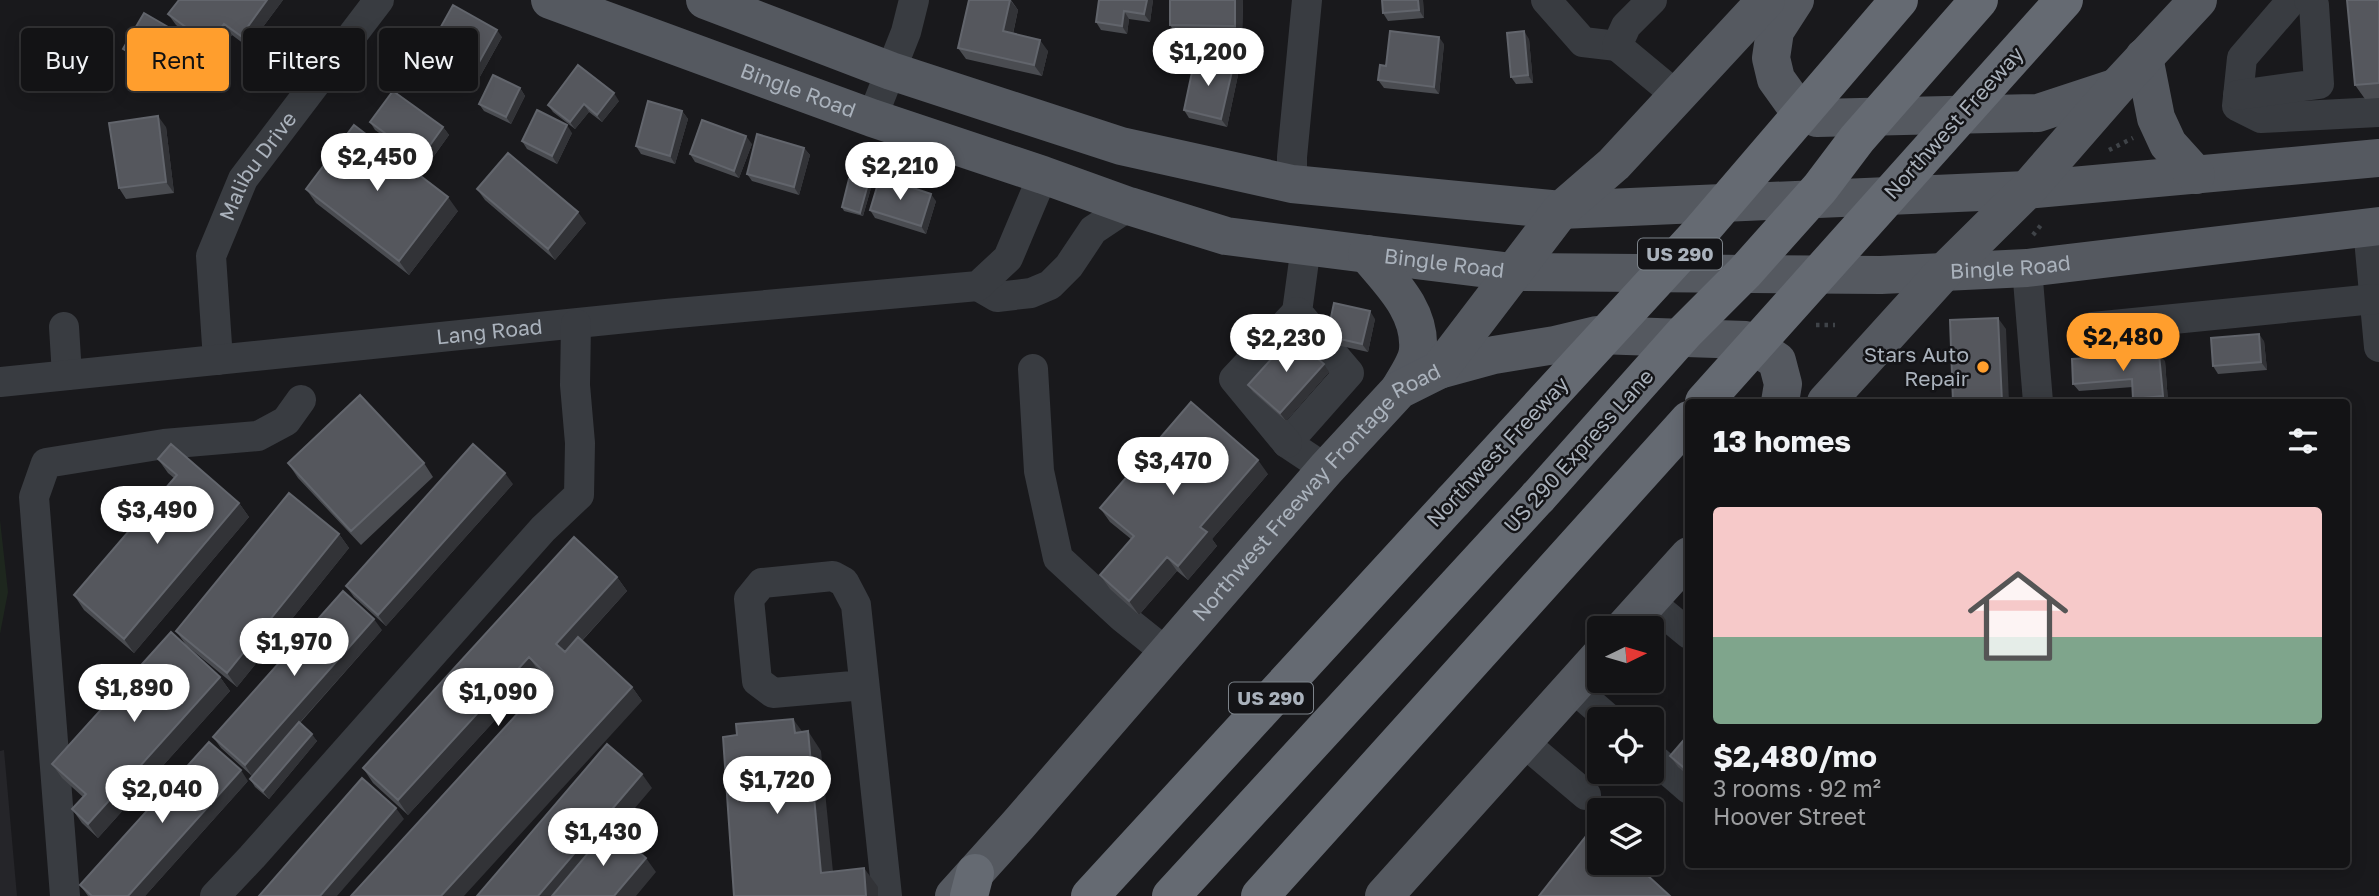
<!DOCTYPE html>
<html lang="en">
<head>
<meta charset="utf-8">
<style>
  body { margin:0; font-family:"Golos Text",sans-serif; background:#1c1c1e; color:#f1f3f6; height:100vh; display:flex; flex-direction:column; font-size:26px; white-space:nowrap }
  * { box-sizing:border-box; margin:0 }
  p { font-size:23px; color:#9d9ea0 }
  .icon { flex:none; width:38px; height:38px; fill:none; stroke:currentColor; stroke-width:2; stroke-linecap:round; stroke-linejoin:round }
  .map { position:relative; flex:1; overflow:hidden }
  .details { position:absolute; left:1685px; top:399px; width:665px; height:469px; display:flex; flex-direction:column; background:#131315; border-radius:7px; box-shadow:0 4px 18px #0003,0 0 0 2px #323234 }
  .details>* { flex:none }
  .top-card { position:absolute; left:21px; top:28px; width:665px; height:63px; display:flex; gap:14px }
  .needle { width:46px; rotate:85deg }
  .fabs { position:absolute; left:1587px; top:616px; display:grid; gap:14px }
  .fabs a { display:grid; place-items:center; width:77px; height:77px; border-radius:7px; background:#131315; box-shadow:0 4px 18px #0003,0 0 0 2px #323234; font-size:35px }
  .price { position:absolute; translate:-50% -60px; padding:0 16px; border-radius:24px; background:#fff; color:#222; font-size:23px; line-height:46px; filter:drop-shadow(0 2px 4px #0008) }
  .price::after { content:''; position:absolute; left:50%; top:42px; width:21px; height:16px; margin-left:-10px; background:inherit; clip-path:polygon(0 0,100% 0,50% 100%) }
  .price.active { background:#ff9e2d; color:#111 }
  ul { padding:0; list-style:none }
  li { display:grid; align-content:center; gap:14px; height:371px; padding:0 28px }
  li+li { border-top:2px solid #323234 }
  li span { display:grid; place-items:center; height:217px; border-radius:7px; color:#555 }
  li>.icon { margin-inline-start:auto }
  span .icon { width:126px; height:126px; fill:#fffc; stroke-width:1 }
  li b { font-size:30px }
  h2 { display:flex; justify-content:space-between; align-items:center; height:84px; padding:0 28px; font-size:30px }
  .pill { padding:0 24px; border-radius:7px; background:#131315; box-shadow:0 4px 18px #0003,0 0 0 2px #323234; font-size:24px; line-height:63px }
  .pill.active { background:#ff9e2d; color:#111 }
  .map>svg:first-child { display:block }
  .built { fill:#252529 }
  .green { fill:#1e271e }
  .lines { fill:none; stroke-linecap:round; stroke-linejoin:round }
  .path { stroke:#3f4348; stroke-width:4.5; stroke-dasharray:3.5 5; stroke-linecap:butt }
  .minor { stroke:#393c41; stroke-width:30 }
  .major { stroke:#555960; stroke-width:38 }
  .highway { stroke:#656a72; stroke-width:38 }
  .highway-bridge { stroke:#656a72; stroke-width:38 }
  .wall { fill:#4a4c51 }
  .shaded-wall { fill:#323337 }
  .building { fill:#55575d; stroke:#62656c; stroke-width:2 }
  .poi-dot { fill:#ff9e2d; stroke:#141417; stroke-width:2.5 }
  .labels { text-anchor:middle; stroke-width:5; stroke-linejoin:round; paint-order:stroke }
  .shield { fill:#141417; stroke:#7d838a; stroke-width:2 }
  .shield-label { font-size:19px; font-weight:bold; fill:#aab2bc }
  .street-label { font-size:21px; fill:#aab2bc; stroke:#141417 }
  .poi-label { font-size:21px; fill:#aab2bc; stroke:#141417; text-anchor:end }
</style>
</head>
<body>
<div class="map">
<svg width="2379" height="896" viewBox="0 0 2379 896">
  <rect width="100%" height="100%" fill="#19191c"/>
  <path class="built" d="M4,750l13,146h-17v-145z"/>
  <path class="green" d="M0,520l8,72 -8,42z"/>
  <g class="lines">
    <path class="path" d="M2109,150l24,-12
      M2033,235l8,-10
      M1816,325h19"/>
    <g class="minor">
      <path d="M1546,0l37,42 34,4"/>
      <path d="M1652,0l-26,26 -9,20 59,49"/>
      <path d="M2292,0l-50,58 -5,48 24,12 118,-6"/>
      <path d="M2238,95l81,-11 -5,-79 -5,-5"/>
      <path d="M872,118l34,-86 8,-32"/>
      <path d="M1292,184v-27l15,-157"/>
      <path d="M2368,228l11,119"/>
      <path d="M1306,246l-9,66 52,61 -62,70 39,26"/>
      <path d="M2027,268l11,134"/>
      <path d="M978,286l19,11 34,-4 19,-8 19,-19 24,-36 36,-24"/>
      <path d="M64,327l3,48"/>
      <path d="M2093,327l281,-28"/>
      <path id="s1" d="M218,360l-7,-104 32,-77 136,-179"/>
      <path d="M1033,369l6,102 19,87 64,59 45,36"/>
      <path id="s2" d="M0,382l666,-68 312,-28 30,-28 35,-83"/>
      <path d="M1287,443l-53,-64 63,-67"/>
      <path d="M1649,601l40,33"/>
      <path d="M864,685l-91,8 -16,-12 -8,-82 13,-16 71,-7 11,6 12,23 31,291"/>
      <path d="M1572,687l37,32"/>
      <path d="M1522,741l64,54"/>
      <path d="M1652,757l37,32"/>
      <path d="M65,896l-31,-399 12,-34 118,-19 94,-8 28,-15 15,-21"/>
      <path d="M215,896l37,-39 291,-328 36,-34 1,-52 -5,-58 1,-61"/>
    </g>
    <g class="major">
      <path id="s3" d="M550,0l322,118 171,57 86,31 97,30 141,18 145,18 369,3 146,-7 352,-42"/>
      <path d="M705,0l186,71 230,75 171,38 269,26 466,-20 352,-32"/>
      <path d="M1795,0l-20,31 -4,27 5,21 23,32 18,7 221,-5 76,-25"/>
      <path d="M2144,57l12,61 12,26 28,31"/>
      <path d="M1367,254c23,28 54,56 51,96 -1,13 -13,29 -19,40"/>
      <path d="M1439,370l55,-15 61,-10 42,-10 149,5 31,21 6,23 -3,18"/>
      <path d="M1826,402l117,-129 84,-83 89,-102 82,-88"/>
      <path d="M1624,628l65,-72"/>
      <path id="s4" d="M954,896l64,-71 308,-356 73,-79 40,-20 122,-160 53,-46 152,-164"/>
      <path d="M1384,896l216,-240"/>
    </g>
    <path class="highway" d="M969,896l6,-23
      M1090,896l363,-395
      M1171,896l367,-399
      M1260,896l429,-476"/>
    <path class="highway-bridge" d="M1704,402l360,-402
      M1538,497l147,-165 60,-60 75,-84 37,-49 122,-139
      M1453,501l248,-270 198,-231"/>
  </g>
  <path class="wall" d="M283,0l-35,47 -16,-12 -15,20 -41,-30 -8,-11z
    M969,0h42l7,10 -5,24 35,17 -6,25 -76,-17 -8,-11z
    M1153,0l-3,22 -21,-3 -2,15 -26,-4 -5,-8z
    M1243,0l-1,37 -65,-1 -7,-11z
    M1423,0l1,18 -36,3 -5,-8z
    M2379,0v98l-14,1 -10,-14z
    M502,37l-25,45 -44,-24 -5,-8z
    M1529,39l4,44 -17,1 -5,-7z
    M194,42l5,8 -20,36 -50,-30 -6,-7z
    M1444,44l-5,50 -55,-6 -6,-8 8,-14z
    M1233,67l5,8 -11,52 -38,-9 -5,-8z
    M520,88l5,8 -14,28 -27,-13 -5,-7z
    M619,101l-17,21 -13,-10 -14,17 -22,-17 -5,-7z
    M682,111l6,8 -13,45 -34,-10 -5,-8z
    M370,122l73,5 6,8 -23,32 -51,-37z
    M166,127l8,66 -48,6 -7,-11z
    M572,133l-15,31 -30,-15 -5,-8z
    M752,144l-13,34 -44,-16 -5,-8z
    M804,148l6,7 -11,40 -47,-14 -5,-7z
    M871,188l-8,28 -19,-5 -2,-4z
    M306,189l152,22 -49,64 -93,-72z
    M477,189l109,34 -31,37 -70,-60z
    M936,201l-10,33 -51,-16 -5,-8z
    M1375,319l-7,33 -36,-8 -5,-8z
    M2264,341l3,29 -49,4 -5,-8z
    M2165,361l3,41h-32l-3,-3v-12l-54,4 -6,-7z
    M1329,372l-43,49 -33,-29 -5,-7z
    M158,459l81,44 10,14 -115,136 -50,-43 -10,-15 100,-117 -6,-5z
    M288,463h136l9,14 -72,68 -63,-67z
    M1268,474l-56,65 5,7 -29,34 -11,-9 -38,44 -29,-26 -10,-14 31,-36 -21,-17 -10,-14z
    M513,484l-127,142 -32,-29 -8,-11z
    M339,534l10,14 -112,139 -51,-42 -10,-14z
    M617,577l10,14 -45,50 50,46 10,14 -94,-21 -9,-8 -131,143 -35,-32 -10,-15z
    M382,630l-82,93 17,18 -48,58 -14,-12 -5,-8 2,-3 -31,-28 -8,-11z
    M220,677l10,14 -132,147 -16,-15 -10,-14 11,-12 -21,-19 -10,-14z
    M1689,734v42l-11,-9 -8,-11z
    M248,781l-103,115h-57l-8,-11z"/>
  <path class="shaded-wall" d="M267,0h16l-35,47 -7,-11z
    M1010,0l8,10 -7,32 -8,-11z
    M1147,0h6l-3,22 -6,-8z
    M1235,0h8l-1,37 -7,-11z
    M1418,0h5l1,18 -5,-8z
    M1124,11l5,8 -2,15 -5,-8z
    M224,24l8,11 -15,20 -8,-11z
    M497,30l5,7 -25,45 -5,-7z
    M1524,31l5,8 4,44 -5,-8z
    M1439,37l5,7 -5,50 -5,-7z
    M1040,40l8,11 -6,25 -8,-11z
    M194,42l5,8 -20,36 -5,-8z
    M1233,67l5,8 -11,52 -6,-8z
    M520,88l5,8 -14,28 -5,-7z
    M614,93l5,8 -17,21 -5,-7z
    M584,104l5,8 -14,17 -5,-7z
    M682,111l6,8 -13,45 -5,-8z
    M158,116l8,11 8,66 -8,-11z
    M567,125l5,8 -15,31 -5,-8z
    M443,127l6,8 -23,32 -6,-8z
    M746,136l6,8 -13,34 -5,-7z
    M804,148l6,7 -11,40 -5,-8z
    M868,184l3,4 -8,28 -3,-3z
    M931,194l5,7 -10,33 -5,-8z
    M448,197l10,14 -49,64 -10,-14z
    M578,212l8,11 -31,37 -7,-11z
    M1370,311l5,8 -7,33 -6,-8z
    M1998,318l8,11 3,73h-7z
    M2259,334l5,7 3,29 -6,-8z
    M2159,354l6,7 3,41 -5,-6z
    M1324,364l5,8 -43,49 -6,-8z
    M1258,460l10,14 -56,65 5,7 -29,34 -10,-14 22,-39z
    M505,473l8,11 -127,142 -8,-11z
    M239,503l10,14 -115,136 -10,-14z
    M339,534l10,14 -112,139 -10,-14z
    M1167,557l10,14 -38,44 -10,-14z
    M617,577l10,14 -61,67 -10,-14z
    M374,619l8,11 -130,146 -7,-11z
    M529,657l10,15 -131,143 -10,-15z
    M220,677l10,14 -132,147 -10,-14z
    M632,687l10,14 -178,195h-23z
    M793,719l14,19 -12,-5z
    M808,731l13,20 14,141 -14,-19z
    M312,734l5,7 -48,58 -6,-8z
    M241,770l7,11 -103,115h-17z
    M642,774l10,14 -92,108h-22z
    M396,808l8,11 -67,77h-17z
    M646,858l10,14 -20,24h-22z
    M864,868l14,19v9h-12z"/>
  <path class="building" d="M179,0h88l-26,36 -17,-12 -15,20 -41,-30z
    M969,0h41l-7,31 37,9 -6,25 -76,-17z
    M1099,0h48l-3,14 -20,-3 -2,15 -26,-4z
    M1170,0h65v26l-65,-1z
    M1382,0h36l1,10 -36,3z
    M2347,0h32v83l-24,2z
    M453,5l44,25 -25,45 -44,-25z
    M144,13l50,29 -20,36 -51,-29z
    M1390,31l49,6 -5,50 -56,-7 2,-15 6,1z
    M1524,31l4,44 -17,2 -4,-44z
    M1195,58l38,9 -12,52 -37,-9z
    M578,65l36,28 -17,22 -13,-11 -14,18 -22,-17z
    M493,75l27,13 -14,29 -27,-13z
    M393,91l50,36 -23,32 -50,-37z
    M648,101l34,10 -12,45 -34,-10z
    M537,110l30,15 -15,31 -30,-15z
    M158,116l8,66 -47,6 -10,-65z
    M702,120l44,16 -12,35 -44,-17z
    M354,125l94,72 -49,64 -93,-72z
    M757,134l47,14 -10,39 -47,-13z
    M508,153l70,59 -30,37 -71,-60z
    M880,177l51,17 -10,32 -51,-16z
    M849,179l19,5 -8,29 -18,-6z
    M1334,303l36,8 -8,33 -35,-8z
    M1998,318l4,84h-49l-3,-82z
    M2259,334l2,28 -48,4 -2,-28z
    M1292,336l32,28 -44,49 -32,-28z
    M2159,354l4,42 -30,3 -1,-20 -59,5 -1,-25z
    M360,395l64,68 -73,68 -63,-68z
    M1191,402l67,58 -58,67 7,5 -29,34 -11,-9 -38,44 -29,-26 34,-39 -34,-28z
    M171,444l68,59 -115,136 -50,-44 103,-120 -19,-16z
    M473,444l32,29 -127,142 -32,-29z
    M289,493l50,41 -112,139 -51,-42z
    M574,537l43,40 -61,67 9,8 13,-15 54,50 -191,209h-90l199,-218 -21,-21 -131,143 -35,-32z
    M343,591l31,28 -129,146 -32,-28z
    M171,632l49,45 -132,147 -16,-15 14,-15 -34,-30z
    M793,719l2,14 13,-2 13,142 43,-5 2,28h-132l-11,-159 14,-2 -1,-11z
    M299,722l13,12 -49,57 -13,-12z
    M1689,734v38l-19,-16z
    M209,742l32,28 -113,126h-36l-12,-11z
    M607,744l35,30 -104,122h-61z
    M362,778l34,30 -76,88h-61z
    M1594,826l6,5v32h34l36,33h-131z
    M610,827l36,31 -32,38h-62z"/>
  <circle class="poi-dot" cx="1983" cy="367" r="7"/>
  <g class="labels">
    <g class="shield">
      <rect x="1638" y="238.5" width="84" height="31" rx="5"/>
      <rect x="1229" y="682.5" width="84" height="31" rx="5"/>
    </g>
    <g class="shield-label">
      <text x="1680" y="261">US 290</text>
      <text x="1271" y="705">US 290</text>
    </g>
    <g class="street-label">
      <text dy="7" stroke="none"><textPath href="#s3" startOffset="264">Bingle Road</textPath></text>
      <text transform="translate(1954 123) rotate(-48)" y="7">Northwest Freeway</text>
      <text dy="7" stroke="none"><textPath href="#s1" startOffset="206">Malibu Drive</textPath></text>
      <text dy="7" stroke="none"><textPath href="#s3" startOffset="936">Bingle Road</textPath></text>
      <text dy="7" stroke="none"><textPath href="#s3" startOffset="1503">Bingle Road</textPath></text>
      <text dy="7" stroke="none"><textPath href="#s2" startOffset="492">Lang Road</textPath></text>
      <text transform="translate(1579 451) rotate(-48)" y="7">US 290 Express Lane</text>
      <text transform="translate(1498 452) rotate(-47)" y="7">Northwest Freeway</text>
      <text dy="7" stroke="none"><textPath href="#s4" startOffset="544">Northwest Freeway Frontage Road</textPath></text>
    </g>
    <g class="poi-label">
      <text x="1969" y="362">Stars Auto<tspan x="1969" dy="24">Repair</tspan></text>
    </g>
  </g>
</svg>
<div class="fabs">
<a><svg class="needle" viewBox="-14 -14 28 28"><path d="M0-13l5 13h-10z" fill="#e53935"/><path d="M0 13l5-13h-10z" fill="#9d9ea0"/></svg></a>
<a><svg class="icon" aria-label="locate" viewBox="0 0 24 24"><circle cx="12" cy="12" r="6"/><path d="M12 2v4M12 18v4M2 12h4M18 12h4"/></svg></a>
<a><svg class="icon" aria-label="layers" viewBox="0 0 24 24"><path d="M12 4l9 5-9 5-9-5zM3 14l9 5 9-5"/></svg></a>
</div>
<b class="price" style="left:1208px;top:88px">$1,200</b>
<b class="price" style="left:377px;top:193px">$2,450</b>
<b class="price" style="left:900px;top:202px">$2,210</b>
<b class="price active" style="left:2123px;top:373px">$2,480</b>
<b class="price" style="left:1286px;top:374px">$2,230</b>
<b class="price" style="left:1173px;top:497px">$3,470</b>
<b class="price" style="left:157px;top:546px">$3,490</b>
<b class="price" style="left:294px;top:678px">$1,970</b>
<b class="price" style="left:134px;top:724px">$1,890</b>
<b class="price" style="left:498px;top:728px">$1,090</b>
<b class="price" style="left:777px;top:816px">$1,720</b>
<b class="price" style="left:162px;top:825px">$2,040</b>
<b class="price" style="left:603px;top:868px">$1,430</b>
<div class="top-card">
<a class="pill">Buy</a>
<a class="pill active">Rent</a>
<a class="pill">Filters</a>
<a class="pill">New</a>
</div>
<section class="details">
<h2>13 homes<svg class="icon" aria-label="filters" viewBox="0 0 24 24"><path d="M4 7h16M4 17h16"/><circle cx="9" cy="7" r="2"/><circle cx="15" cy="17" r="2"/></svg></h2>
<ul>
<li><span style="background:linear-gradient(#f6c9c9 60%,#7fa58c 0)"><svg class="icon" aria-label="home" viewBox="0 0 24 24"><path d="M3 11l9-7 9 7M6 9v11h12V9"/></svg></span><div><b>$2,480/mo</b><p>3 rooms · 92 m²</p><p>Hoover Street</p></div></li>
</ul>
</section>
</div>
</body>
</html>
